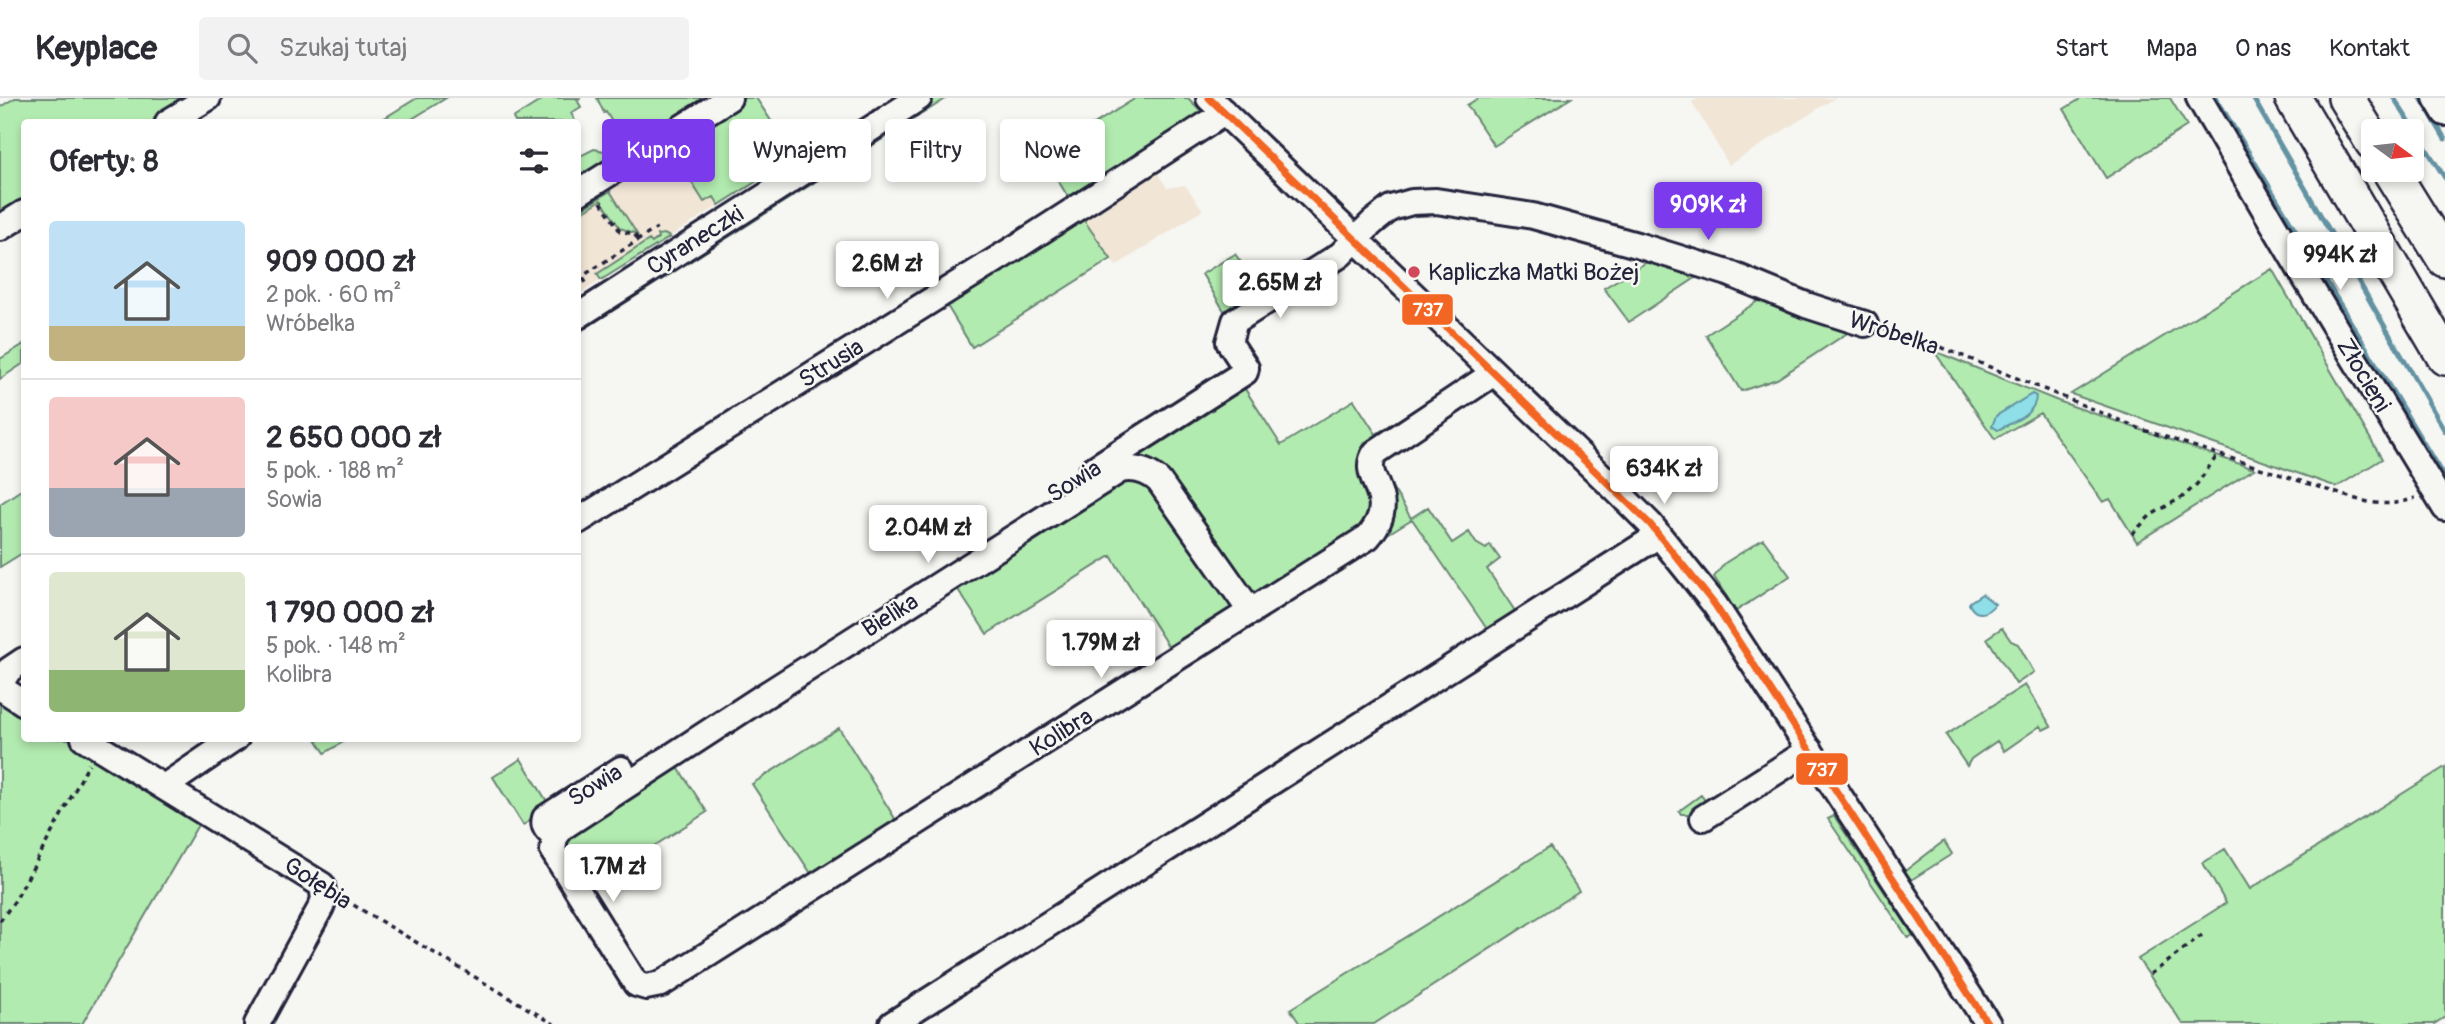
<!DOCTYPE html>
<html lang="pl">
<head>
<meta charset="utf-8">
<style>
  body { margin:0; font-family:Pangolin,sans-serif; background:#f2f2f3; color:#2b2b33; height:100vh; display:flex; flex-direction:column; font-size:26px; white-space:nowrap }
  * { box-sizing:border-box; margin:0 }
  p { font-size:23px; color:#7c7c81 }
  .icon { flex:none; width:38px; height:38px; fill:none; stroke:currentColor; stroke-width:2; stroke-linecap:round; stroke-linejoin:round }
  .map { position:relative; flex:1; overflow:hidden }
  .sheet { position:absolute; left:21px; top:21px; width:560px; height:623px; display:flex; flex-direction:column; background:#fff; border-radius:7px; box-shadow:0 4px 10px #0003 }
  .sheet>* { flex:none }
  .guide { position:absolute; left:602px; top:21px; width:665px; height:63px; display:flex; gap:14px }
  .needle { width:46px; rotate:105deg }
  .fabs { position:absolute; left:2361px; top:21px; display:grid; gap:14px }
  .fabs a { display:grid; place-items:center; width:63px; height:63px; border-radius:7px; background:#fff; box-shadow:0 4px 10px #0003; font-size:35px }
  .price { position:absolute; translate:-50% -60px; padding:0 16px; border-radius:7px; background:#fff; color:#222; font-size:23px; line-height:46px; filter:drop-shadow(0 2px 4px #0008) }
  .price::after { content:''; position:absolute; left:50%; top:42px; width:21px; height:16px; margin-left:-10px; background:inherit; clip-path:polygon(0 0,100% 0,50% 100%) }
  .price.selected { background:#7c3aed; color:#fff }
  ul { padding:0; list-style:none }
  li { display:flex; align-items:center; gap:21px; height:175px; padding:0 28px }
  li+li { border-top:2px solid #e1e1e2 }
  li span { display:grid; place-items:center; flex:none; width:196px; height:140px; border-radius:7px; color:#555 }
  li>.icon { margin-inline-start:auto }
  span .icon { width:84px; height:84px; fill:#fffc; stroke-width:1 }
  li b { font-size:30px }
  h2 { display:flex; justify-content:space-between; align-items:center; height:84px; padding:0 28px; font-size:30px }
  .pill { padding:0 24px; border-radius:7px; background:#fff; box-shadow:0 4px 10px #0003; font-size:24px; line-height:63px }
  .pill.selected { background:#7c3aed; color:#fff }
  header { display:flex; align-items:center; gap:42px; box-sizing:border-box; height:98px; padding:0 35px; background:#fff; border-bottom:2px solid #e1e1e2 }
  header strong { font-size:33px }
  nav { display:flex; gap:38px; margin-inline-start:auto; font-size:24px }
  .search { width:490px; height:63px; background:#f2f2f3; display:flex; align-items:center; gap:18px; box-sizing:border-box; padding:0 24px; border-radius:7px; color:#7c7c81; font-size:26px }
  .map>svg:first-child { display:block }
  .built { fill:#f1e5d6 }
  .green { fill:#b2ebaf; stroke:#6a8675; stroke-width:2 }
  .water { fill:#8edfe8; stroke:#6393a3; stroke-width:2 }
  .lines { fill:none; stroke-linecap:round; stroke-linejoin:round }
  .stream { stroke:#6393a3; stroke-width:5 }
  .minor-casing { stroke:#22223b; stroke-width:30 }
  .highway-casing { stroke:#22223b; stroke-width:40 }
  .path { stroke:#22223b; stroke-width:3.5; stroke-dasharray:5 5; stroke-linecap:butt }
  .minor { stroke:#f6f6f2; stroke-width:24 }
  .highway { stroke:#f6f6f2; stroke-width:35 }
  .bus-1-casing { stroke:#f6f6f2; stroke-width:12 }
  .bus-1 { stroke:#f26522; stroke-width:7 }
  .poi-dot { fill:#d1495b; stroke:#f6f6f2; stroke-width:2.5 }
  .labels { text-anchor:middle; stroke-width:5; stroke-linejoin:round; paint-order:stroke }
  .street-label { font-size:24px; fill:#22223b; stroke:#f6f6f2 }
  .poi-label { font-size:24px; fill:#22223b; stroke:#f6f6f2; text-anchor:start }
  .line-badge { stroke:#f6f6f2; stroke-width:2.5 }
  .badge-label { font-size:19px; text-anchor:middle; font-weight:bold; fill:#fff }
</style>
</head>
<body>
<header>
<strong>Keyplace</strong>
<div class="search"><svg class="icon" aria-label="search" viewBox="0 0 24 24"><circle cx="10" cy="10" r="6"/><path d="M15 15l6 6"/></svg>Szukaj tutaj</div>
<nav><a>Start</a><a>Mapa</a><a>O nas</a><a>Kontakt</a></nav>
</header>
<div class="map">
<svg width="2445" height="926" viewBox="0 0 2445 926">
  <rect width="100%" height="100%" fill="#f6f6f2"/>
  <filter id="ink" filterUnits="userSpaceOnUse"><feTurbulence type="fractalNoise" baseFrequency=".0143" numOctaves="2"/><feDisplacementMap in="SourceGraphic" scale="14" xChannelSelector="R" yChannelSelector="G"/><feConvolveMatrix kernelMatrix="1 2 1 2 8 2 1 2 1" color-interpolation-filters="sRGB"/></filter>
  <g filter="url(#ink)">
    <path class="built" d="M744,0h12l39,59 -217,138v-92z
      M1699,0h136l-106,67 -37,-63z
      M1155,71l12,19 18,-3 18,25 -87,56 -35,-50z"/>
    <path class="green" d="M15,0h175l-39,24h-127v81l-13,8h-11v-104z
      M417,0h29l-39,24h-29z
      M545,0h36l-4,2 4,7 -10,6 4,8 -3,1h-57l-2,-4z
      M597,0h125l-80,45 -3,-6 -8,4 -8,-8 -3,2 -14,-23 -2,1z
      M744,0h12l39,59 -76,48 -5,-8 -10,5 -27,-43 8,-5 -8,-14z
      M933,0h14l-369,235v-10z
      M1136,0h52l16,16 -134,86 -27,-44z
      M1479,0h92l-77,48 -27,-41z
      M2082,0h88l17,28 -81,52 -42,-69z
      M594,51l15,3 8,6 -39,25v-26z
      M610,93l27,43 -17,-6 -19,-28 -23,15v-3z
      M1081,118l30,43 -139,88 -26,-43z
      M664,136l6,3 -69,43 -4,-6 52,-34 3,3 6,-5 -1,-3z
      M1235,156l27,37 -36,23 -24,-40z
      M1657,158l49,15 -77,51 -25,-34z
      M2272,171l110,190 -45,28 -266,-93z
      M1767,197l91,31 -81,53 -36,12 -35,-56z
      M24,246v19l-24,16v-20z
      M1934,253l124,50 196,68 -117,73 -27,-43 -7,3 -63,-89 -45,26z
      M1472,275l-87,61 -13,56 -2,34 -105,70 -13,1 -127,-134 118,-75 38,59 73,-45 22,34z
      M1381,371l30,49 17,-11 24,36 17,-11 7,11 10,6 4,-4 10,14 -13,10 30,45 -28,18 -77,-113 -34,21z
      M1122,379l28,6 86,127 -63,44 -62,-98 -124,78 -34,-52z
      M24,390v64l-24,15v-63z
      M1763,441l27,37 -54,35 -22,-34 11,-14z
      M2002,530l9,13 7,3 16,28 -18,12 -29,-46z
      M2025,587l26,41 -8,4 -3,-4 -36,25 -7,-10 -26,18 -4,7 -21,-31z
      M0,596l24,16v28l46,1 132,79 -120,206h-82z
      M839,630l55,89 3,11 -81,53 -64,-97z
      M316,641h32l-23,14z
      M521,661l30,49 -28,17 -30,-48z
      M673,662l34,52 -120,77 -22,-37 3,-23z
      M2445,669v250l-11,7h-251l-45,-65 88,-56 -23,-40 22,-14 25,40z
      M1701,697l8,11 -13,8h-15l-2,-3z
      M1834,718l79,119 -5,3 -80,-119z
      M1944,743l8,13 -41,26 -6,-9z
      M1550,749l29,44 -205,133h-74l-10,-15z"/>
    <path class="water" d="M2032,296l4,2c0,19 -24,26 -38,34l-6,-4 4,-10z
      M1982,496l13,10c-8,10 -19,14 -26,0l1,-2z"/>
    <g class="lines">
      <path class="stream" d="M2216,0l229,381
        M2253,0l192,333
        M2394,0l51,80
        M2421,0l24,41"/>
      <defs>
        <path id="minor" d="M1209,0l407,392 34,34 65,81 273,419
          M2199,0l103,175 143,235
          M2436,0l9,15
          M168,24l40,-24
          M578,95l151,-95
          M0,130l24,-15
          M578,218l341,-218
          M1092,372l153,-98 1,-4 -17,-26 6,-21 105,-66 32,-32 19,-15 21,-6 24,-1 97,15 104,29 91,28 78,32 59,19
          M578,423l440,-275 197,-127 8,-8
          M1251,514l-92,-131c-11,-10 -24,-14 -39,-11l-359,228 -198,129 -8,10 -2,14 83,133 10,3 15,-3 707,-447c36,-42 -12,-58 8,-85l118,-79
          M2,583l2,9 20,13
          M2,583l7,-11 15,-10
          M84,640l238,147 2,14 -3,8 -64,117
          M164,689l72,-49
          M1703,720l107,-68
          M555,739c-6,-5 -13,-10 -10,-19l76,-49
          M892,926l767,-489"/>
        <path id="highway" d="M2293,0l152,259
          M2346,0l27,44
          M2390,72l55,89"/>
      </defs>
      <use href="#minor" class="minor-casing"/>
      <use href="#highway" class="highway-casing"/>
      <path class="path" d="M601,104l19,29 14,3 5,6
        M578,172l10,16
        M578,181l79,-51
        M1884,231l52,16 205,84 208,68c23,7 42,10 66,1
        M2132,436l19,-19 33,-19 13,-12 22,-31
        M345,802l209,124
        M0,823l16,-22 73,-135
        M2150,876c20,-12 36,-28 55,-41"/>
      <use href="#minor" class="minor"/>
      <use href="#highway" class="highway"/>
      <defs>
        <path id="bus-1" d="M1209,0l441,426 65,81 273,419"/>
      </defs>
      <use href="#bus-1" class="bus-1-casing"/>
      <use href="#bus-1" class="bus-1"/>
    </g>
  </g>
  <circle class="poi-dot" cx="1414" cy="174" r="7"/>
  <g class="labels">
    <g class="street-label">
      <text transform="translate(695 142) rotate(-32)" y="8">Cyraneczki</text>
      <text transform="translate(1894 235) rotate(18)" y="8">Wróbelka</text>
      <text transform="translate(831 265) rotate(-32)" y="8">Strusia</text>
      <text transform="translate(2364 277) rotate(59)" y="8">Złocieni</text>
      <text transform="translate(1074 383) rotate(-32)" y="8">Sowia</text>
      <text transform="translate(890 517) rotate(-32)" y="8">Bielika</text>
      <text transform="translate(1061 634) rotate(-32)" y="8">Kolibra</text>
      <text transform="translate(595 687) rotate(-32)" y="8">Sowia</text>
      <text transform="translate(318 785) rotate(33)" y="8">Gołębia</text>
    </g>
    <g class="poi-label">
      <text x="1428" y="182">Kapliczka Matki Bożej</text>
    </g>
  </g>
  <g class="line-badge">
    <rect x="1401" y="195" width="53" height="33" rx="7" fill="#f26522"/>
    <rect x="1795" y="654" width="54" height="34" rx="7" fill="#f26522"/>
  </g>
  <g class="badge-label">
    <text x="1428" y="218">737</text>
    <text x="1822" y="678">737</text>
  </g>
</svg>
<div class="fabs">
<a><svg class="needle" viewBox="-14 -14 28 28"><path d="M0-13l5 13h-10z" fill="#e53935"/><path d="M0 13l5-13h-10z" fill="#7c7c81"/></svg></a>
</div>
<b class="price selected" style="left:1708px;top:144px">909K zł</b>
<b class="price" style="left:2340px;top:194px">994K zł</b>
<b class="price" style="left:887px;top:203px">2.6M zł</b>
<b class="price" style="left:1280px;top:222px">2.65M zł</b>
<b class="price" style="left:1664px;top:408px">634K zł</b>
<b class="price" style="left:928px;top:467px">2.04M zł</b>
<b class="price" style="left:1101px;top:582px">1.79M zł</b>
<b class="price" style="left:613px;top:806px">1.7M zł</b>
<div class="guide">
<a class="pill selected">Kupno</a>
<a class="pill">Wynajem</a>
<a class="pill">Filtry</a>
<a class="pill">Nowe</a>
</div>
<section class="sheet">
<h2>Oferty: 8<svg class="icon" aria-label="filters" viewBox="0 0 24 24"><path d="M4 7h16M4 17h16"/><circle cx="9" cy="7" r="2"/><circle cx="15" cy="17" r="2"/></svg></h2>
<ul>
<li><span style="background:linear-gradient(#bfe0f5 75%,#c2b280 0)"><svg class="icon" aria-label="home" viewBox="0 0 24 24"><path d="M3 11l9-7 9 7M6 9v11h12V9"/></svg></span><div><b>909 000 zł</b><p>2 pok. · 60 m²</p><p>Wróbelka</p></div></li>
<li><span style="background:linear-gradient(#f6c9c9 65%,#9aa5b1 0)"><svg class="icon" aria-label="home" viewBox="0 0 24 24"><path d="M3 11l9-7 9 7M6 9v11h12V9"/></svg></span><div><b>2 650 000 zł</b><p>5 pok. · 188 m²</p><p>Sowia</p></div></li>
<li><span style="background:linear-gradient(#dfe7d0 70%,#8fb573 0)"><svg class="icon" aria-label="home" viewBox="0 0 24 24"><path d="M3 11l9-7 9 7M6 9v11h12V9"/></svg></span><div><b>1 790 000 zł</b><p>5 pok. · 148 m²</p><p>Kolibra</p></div></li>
</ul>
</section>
</div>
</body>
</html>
